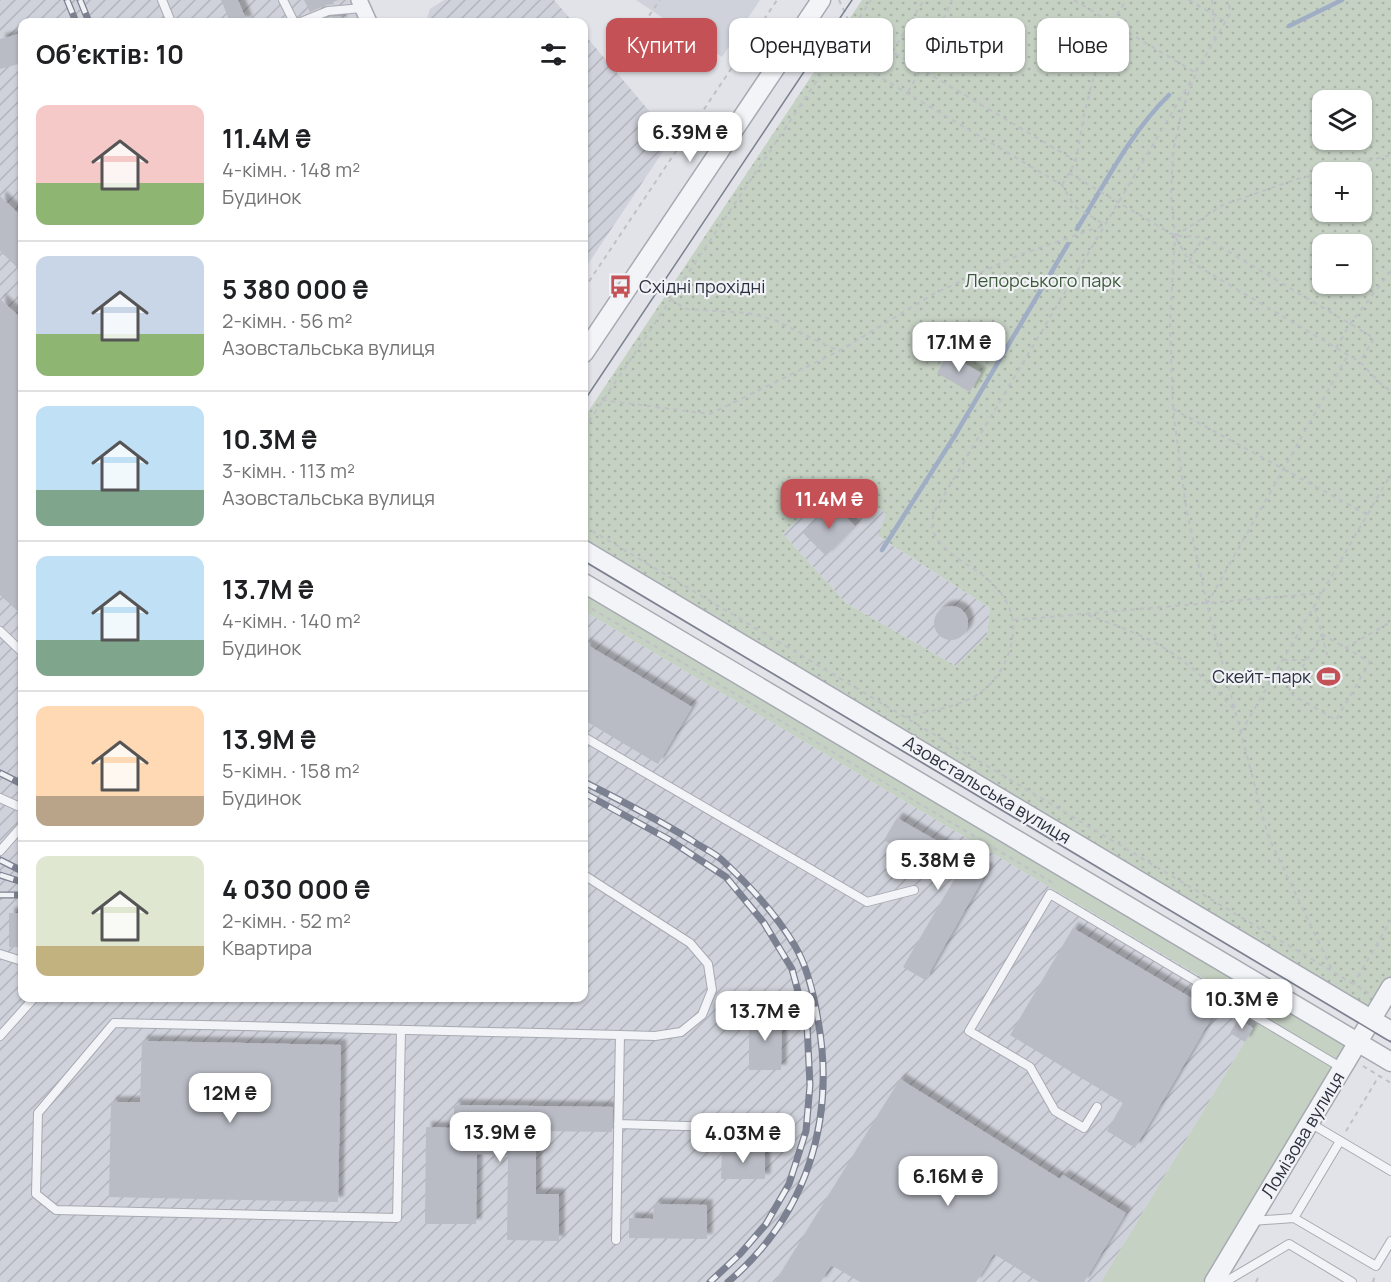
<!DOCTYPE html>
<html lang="uk">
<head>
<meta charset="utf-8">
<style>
  body { margin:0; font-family:Manrope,sans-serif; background:#f2f2f2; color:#202124; height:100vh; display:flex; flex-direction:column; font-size:22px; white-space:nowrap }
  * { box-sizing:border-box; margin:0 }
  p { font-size:20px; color:#757577 }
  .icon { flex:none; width:33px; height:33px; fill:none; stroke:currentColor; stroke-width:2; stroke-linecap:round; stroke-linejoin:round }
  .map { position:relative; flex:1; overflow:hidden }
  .panel { position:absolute; left:18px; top:18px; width:570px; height:984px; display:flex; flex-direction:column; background:#fff; border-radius:12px; box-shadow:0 2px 4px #0004 }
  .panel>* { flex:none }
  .banner { position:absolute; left:606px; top:18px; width:570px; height:54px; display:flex; gap:12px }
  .tools { position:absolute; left:1312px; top:90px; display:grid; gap:12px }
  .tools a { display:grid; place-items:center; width:60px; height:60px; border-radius:12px; background:#fff; box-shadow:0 2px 4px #0004; font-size:30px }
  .price { position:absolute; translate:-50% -51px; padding:0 14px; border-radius:12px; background:#fff; color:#222; font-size:20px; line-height:39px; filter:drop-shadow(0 2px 3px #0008) }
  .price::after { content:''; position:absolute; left:50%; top:36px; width:18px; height:14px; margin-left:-9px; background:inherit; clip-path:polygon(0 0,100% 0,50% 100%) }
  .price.selected { background:#c35155; color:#fff }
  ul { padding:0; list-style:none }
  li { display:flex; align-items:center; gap:18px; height:150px; padding:0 18px }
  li+li { border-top:2px solid #e0e0e0 }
  li span { display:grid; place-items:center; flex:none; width:168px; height:120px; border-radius:12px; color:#555 }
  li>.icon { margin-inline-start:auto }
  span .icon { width:72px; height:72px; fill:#fffc; stroke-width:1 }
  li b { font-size:26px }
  h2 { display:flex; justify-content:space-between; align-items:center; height:72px; padding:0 18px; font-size:26px }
  .pill { padding:0 21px; border-radius:12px; background:#fff; box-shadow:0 2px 4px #0004; font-size:21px; line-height:54px }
  .pill.selected { background:#c35155; color:#fff }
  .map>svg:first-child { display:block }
  .built { fill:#cfd2da }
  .industrial { fill:url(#industrial-furrows) }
  .green { fill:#c5d1c3 }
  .park { fill:url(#park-dots); fill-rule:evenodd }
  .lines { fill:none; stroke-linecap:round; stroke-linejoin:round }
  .stream { stroke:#9fadc5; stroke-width:4.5 }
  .building { fill:#b9bcc5; filter:url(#shadow) }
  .service-casing { stroke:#a7aab2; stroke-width:10 }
  .minor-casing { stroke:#a7aab2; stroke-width:18 }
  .tertiary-casing { stroke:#a7aab2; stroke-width:21 }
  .path { stroke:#bfc1c7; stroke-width:2; stroke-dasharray:4.5 4.5; stroke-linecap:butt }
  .service { stroke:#f3f4f7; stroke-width:8 }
  .minor { stroke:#f3f4f7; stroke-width:15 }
  .tertiary { stroke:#f3f4f7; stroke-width:18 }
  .tram { stroke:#7c8191; stroke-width:1.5 }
  .rail-casing { stroke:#7c8191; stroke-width:7 }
  .rail { stroke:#f0f2f6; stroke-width:4.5; stroke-dasharray:14; stroke-linecap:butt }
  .labels { text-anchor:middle; stroke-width:4.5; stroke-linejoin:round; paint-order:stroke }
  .park-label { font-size:18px; fill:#3c5939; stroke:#f0f2f6 }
  .poi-label { font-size:18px; fill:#2b303f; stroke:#f0f2f6; text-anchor:start }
  .street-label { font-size:18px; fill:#2b303f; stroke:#f0f2f6 }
</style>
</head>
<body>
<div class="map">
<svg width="1391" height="1282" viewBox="0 0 1391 1282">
  <defs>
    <pattern id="industrial-furrows" width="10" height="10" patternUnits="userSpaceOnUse" patternTransform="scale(1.5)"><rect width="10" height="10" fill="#cfd2da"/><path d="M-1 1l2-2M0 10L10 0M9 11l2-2" fill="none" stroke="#b2b5bc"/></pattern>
    <pattern id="park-dots" width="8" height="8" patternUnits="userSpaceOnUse" patternTransform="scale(1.5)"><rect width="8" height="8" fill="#c5d1c3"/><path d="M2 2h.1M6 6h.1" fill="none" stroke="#a9b4a9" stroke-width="1.8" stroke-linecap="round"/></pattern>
    <filter id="shadow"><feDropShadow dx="5.5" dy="-5.5" stdDeviation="1.5" flood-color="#0004"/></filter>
  </defs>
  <rect width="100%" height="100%" fill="#e1e3e8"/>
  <path class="built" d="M636,0h124l-38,57z"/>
  <path class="industrial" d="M0,0h351l10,22h-339v976h562v-387l678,402 -161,269h-1101z
    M444,0h110l19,22h-147l4,-13z
    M584,34l88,104 -88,132z
    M835,483l51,30 -7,24 111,71 -3,27 -31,31 -110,-63 -63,-69z"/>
  <path class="green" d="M584,593l764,453 -141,236h-106l161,-269 -678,-402z"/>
  <path class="park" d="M862,0h529v978l-19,32 -788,-468v-124zM1323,100h39v40h-39zM1323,172h39v40h-39zM1323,244h39v40h-39zM836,483l50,30 -8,23 112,72 -3,27 -31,31 -110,-63 -63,-69z"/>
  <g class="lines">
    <path class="stream" d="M1289,26l53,-26
      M1077,229c28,-45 53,-96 92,-134
      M882,550l72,-113 114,-193"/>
  </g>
  <path class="building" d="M221,0h17l9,22h-17z
    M304,0h34l-5,2 1,2 -8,1 -16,7z
    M339,16l3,6h-18l-1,-2z
    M22,33v30l-22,6v-30z
    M0,196l22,21v55l-22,-21z
    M0,299l22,20v296l-22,-20z
    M948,354l33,19 -11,19 -33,-19z
    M832,503l23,23 -29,30 -23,-23z
    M934 623a17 17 0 1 1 34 0a17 17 0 1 1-34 0Z
    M584,643l108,64 -34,57 -74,-44z
    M897,818l91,52 -63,110 -22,-13 51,-87 -70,-40z
    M9,913h13v34h-13z
    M1073,928l142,84 -80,136 -28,-17 16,-28 -113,-68z
    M749,1014l33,1 -1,55h-32z
    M1238,1019l15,9 -8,14 -15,-9z
    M142,1041l199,4 -3,157 -229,-5 2,-95h29z
    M900,1079l160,100 3,-4 63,38 -42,69h-45l-45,-28 -18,28h-116l-29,-17 -10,17h-46z
    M454,1105l159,2 -1,25 -76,-1v63h23v47l-52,-1 1,-85 -31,-1 -1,70h-51l1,-97 28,1z
    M722,1148h43v31h-44z
    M654,1204l53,1v34l-78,-1v-20l24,1z"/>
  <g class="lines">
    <defs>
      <path id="service" d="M162,0l9,22
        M283,0l11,22
        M301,22l27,-11 34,-3
        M0,631l22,21
        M584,737l283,165 47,-12
        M0,798l22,10
        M0,851l22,-25
        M0,954l22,7
        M401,1030l-4,188 -341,-8 -20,-16 2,-81 76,-90 506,12 35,1 26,-4 21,-17 10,-25 -4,-26 -18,-21 -106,-68
        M0,1036l34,-38
        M1097,1107l-13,21 -29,-17 -25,-44 -61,-36 81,-137 292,174
        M1310,1123l81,48
        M618,1124l134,4
        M1294,1218l46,-77
        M1252,1221l42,-3 82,48 15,-25
        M616,1240l4,-205
        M1225,1282l64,-38 63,38"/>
      <path id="minor" d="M359,0l10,22"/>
      <path id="tertiary" d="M584,353l237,-353
        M584,550l807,481
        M584,583l807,479
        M1214,1282l177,-295"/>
    </defs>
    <use href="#service" class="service-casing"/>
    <use href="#minor" class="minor-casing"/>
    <use href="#tertiary" class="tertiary-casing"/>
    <path class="path" d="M839,0l13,28 224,133
      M1074,0l122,73 -14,37 -9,42 -2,42 4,42 -5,86 3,87 13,98 21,97 61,232 65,136
      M1189,0l37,22
      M1212,0l3,41
      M644,23l16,-23
      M836,51l226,134 12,21 31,19
      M892,52l32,-52
      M1196,72l34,-58 -1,-14
      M908,92l13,-23 31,-69
      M1324,172l67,-17
      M1069,173l106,63 29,1 170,101 -14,24
      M1062,185l14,-24 8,-47 12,-46 16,-45 14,-23
      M1175,236l48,-31 74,-26 26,-6
      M1176,238l13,23 171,101 23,24 8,5
      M1189,261l14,-23
      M584,289l193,-289
      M670,299l16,10 62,4 26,7 65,31
      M1336,348l14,-24 41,-53
      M602,400l108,14 129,-63 96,-58 84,-38 86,-30
      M1173,409l195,106
      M584,429l287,-429
      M584,526l786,468
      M584,604l469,279
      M1207,604l141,-249
      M1315,608l12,47
      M1088,615c27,10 56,20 81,36 25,16 45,37 66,59
      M1014,620l308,-27
      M1322,634l48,28 -34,58 -48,-28z
      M1345,648l46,-26
      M1283,660h24
      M905,717c46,-11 84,-13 103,-62 12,-32 3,-56 -22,-77 -10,-9 -23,-15 -33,-23 -9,-8 -17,-14 -20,-25 -2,-5 0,-12 1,-18l258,-433
      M1241,732l150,-258
      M1353,985l38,-65
      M1363,1066l28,17
      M1346,1131l33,-55
      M1256,1282l4,-8
      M1373,1282l2,-7"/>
    <use href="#service" class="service"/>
    <use href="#minor" class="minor"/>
    <use href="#tertiary" class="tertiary"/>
    <path class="tram" d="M584,401l268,-401
      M584,561l807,481"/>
    <defs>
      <path id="rail" d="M67,0l9,22
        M80,0l9,22
        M0,773l22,11
        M584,782c36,18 73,37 107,58 10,7 22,12 31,20 28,26 54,54 73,86 13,22 19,50 23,74 18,100 -11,195 -90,262
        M584,793l84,46 58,38 38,46 28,46 15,56 3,60 -4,46 -17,53 -23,40 -26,30 -30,28
        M0,860l22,11
        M0,875l22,7
        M0,895h22"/>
    </defs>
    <use href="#rail" class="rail-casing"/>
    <use href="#rail" class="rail"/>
  </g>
  <defs>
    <symbol id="bus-bare" viewBox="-9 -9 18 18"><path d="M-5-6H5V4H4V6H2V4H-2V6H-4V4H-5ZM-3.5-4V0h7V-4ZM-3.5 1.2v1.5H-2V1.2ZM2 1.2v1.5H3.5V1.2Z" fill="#c35155" stroke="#f0f2f6" stroke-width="2.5" paint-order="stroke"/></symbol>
    <symbol id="stadium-bare" viewBox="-9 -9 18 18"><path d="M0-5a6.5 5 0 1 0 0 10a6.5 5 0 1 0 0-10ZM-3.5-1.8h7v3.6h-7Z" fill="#c35155" stroke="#f0f2f6" stroke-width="2.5" paint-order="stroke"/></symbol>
  </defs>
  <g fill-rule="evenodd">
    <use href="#bus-bare" x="604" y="270" width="33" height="33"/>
    <use href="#stadium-bare" x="1312" y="660" width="33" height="33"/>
  </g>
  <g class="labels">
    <g class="park-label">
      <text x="1043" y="287">Лепорського парк</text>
    </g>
    <g class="poi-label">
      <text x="639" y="293">Східні прохідні</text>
      <text x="1311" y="683" text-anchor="end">Скейт-парк</text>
    </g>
    <g class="street-label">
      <text transform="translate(987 790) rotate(31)" y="6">Азовстальська вулиця</text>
      <text transform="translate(1303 1135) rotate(-59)" y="6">Ломізова вулиця</text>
    </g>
  </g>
</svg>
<div class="tools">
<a><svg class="icon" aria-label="layers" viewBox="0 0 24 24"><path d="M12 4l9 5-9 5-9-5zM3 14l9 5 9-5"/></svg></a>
<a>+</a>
<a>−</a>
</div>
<b class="price" style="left:690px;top:163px">6.39M ₴</b>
<b class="price" style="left:959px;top:373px">17.1M ₴</b>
<b class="price selected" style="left:829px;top:530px">11.4M ₴</b>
<b class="price" style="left:938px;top:891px">5.38M ₴</b>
<b class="price" style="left:1242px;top:1030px">10.3M ₴</b>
<b class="price" style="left:765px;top:1042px">13.7M ₴</b>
<b class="price" style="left:230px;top:1124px">12M ₴</b>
<b class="price" style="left:500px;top:1163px">13.9M ₴</b>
<b class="price" style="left:743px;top:1164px">4.03M ₴</b>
<b class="price" style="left:948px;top:1207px">6.16M ₴</b>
<div class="banner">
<a class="pill selected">Купити</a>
<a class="pill">Орендувати</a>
<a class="pill">Фільтри</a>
<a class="pill">Нове</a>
</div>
<section class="panel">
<h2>Об’єктів: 10<svg class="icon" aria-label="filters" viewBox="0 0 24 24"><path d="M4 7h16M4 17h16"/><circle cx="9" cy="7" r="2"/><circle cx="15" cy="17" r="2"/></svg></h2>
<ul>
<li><span style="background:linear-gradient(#f6c9c9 65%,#8fb573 0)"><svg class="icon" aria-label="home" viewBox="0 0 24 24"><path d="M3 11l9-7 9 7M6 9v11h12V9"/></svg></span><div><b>11.4M ₴</b><p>4-кімн. · 148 m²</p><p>Будинок</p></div></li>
<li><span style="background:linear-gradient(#c9d6e8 65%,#8fb573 0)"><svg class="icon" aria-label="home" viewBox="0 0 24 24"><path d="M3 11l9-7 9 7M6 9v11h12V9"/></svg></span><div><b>5 380 000 ₴</b><p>2-кімн. · 56 m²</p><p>Азовстальська вулиця</p></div></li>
<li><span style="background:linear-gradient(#bfe0f5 70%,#7fa58c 0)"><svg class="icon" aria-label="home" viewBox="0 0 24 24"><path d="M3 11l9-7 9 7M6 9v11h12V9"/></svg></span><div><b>10.3M ₴</b><p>3-кімн. · 113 m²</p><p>Азовстальська вулиця</p></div></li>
<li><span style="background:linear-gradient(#bfe0f5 70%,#7fa58c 0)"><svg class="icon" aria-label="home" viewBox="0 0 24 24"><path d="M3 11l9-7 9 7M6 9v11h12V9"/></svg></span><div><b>13.7M ₴</b><p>4-кімн. · 140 m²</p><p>Будинок</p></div></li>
<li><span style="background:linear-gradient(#ffd9b3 75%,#b9a48a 0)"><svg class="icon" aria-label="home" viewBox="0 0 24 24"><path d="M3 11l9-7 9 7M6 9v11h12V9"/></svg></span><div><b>13.9M ₴</b><p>5-кімн. · 158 m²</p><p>Будинок</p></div></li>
<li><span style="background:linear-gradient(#dfe7d0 75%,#c2b280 0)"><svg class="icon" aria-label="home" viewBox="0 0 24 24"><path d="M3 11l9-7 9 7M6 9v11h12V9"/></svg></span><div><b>4 030 000 ₴</b><p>2-кімн. · 52 m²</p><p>Квартира</p></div></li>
</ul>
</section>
</div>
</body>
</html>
